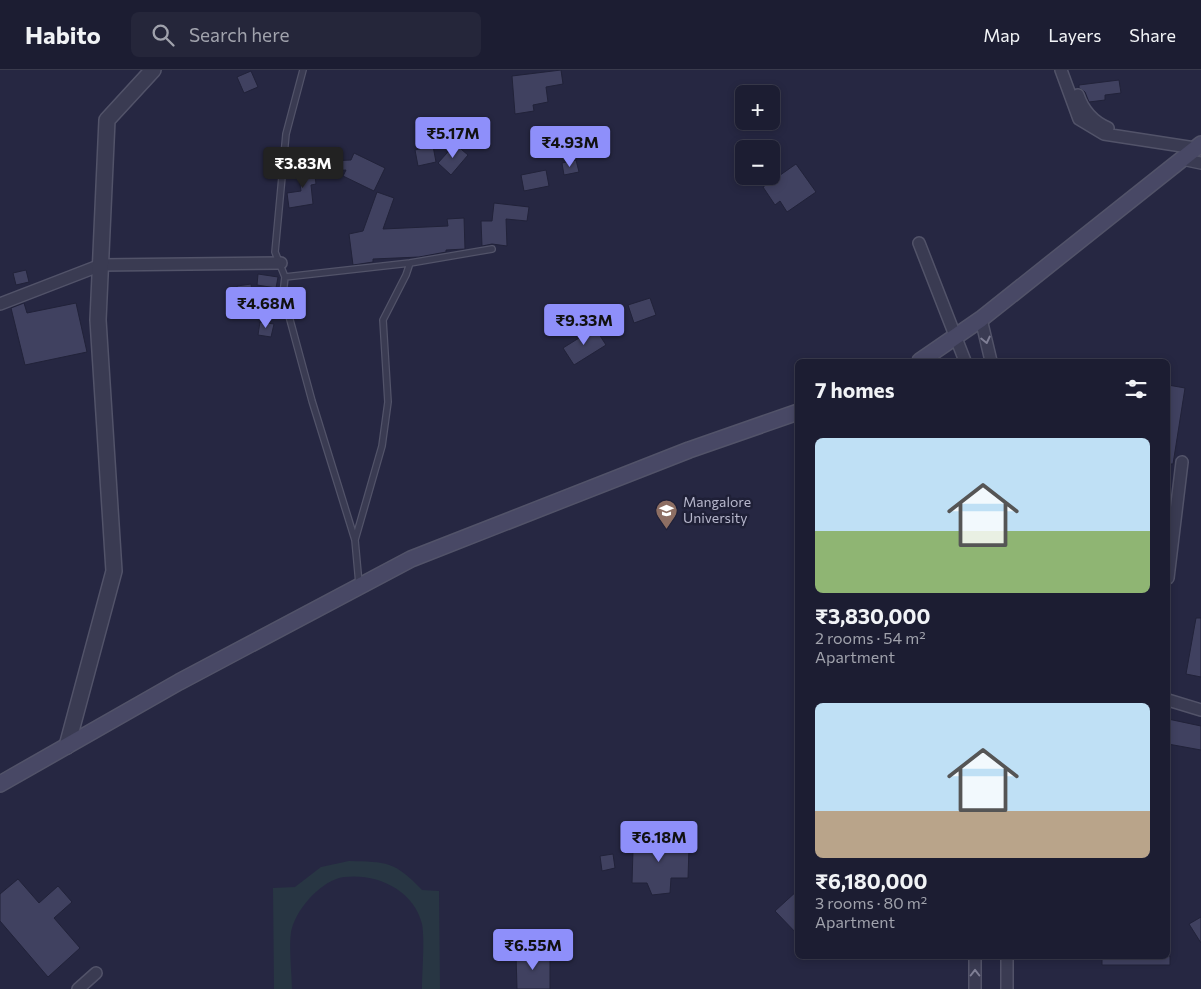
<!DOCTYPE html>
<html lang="en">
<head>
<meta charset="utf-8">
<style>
  body { margin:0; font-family:Commissioner,sans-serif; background:#25263a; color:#f1f3f6; height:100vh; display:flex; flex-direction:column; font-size:19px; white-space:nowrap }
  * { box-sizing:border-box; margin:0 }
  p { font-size:16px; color:#a0a2ac }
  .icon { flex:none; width:28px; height:28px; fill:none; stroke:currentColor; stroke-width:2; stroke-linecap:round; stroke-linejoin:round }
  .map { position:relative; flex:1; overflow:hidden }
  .panel { position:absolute; left:795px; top:289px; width:375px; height:600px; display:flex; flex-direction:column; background:#1c1d32; border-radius:8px; box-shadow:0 2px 8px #0003,0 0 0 1px #3a3b4d }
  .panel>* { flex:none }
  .controls { position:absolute; left:735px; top:15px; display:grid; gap:10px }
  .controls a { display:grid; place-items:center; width:45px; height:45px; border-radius:8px; background:#1c1d32; box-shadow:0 2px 8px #0003,0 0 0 1px #3a3b4d; font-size:25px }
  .price { position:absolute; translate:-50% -42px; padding:0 11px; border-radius:5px; background:#8e8ffa; color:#111; font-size:16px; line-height:32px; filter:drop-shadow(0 1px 2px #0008) }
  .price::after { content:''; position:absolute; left:50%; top:30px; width:15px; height:11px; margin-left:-8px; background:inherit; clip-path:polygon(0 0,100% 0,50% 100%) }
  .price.on { background:#222; color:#fff }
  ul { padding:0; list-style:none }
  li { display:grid; align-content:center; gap:10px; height:265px; padding:0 20px }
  li span { display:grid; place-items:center; height:155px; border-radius:8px; color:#555 }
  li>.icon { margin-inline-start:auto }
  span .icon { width:90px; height:90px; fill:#fffc; stroke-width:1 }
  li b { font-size:21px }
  h2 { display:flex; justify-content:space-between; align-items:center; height:60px; padding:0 20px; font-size:21px }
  header { display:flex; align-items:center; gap:30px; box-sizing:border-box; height:70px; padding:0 25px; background:#1c1d32; border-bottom:1px solid #3a3b4d }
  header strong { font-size:24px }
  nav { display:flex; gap:28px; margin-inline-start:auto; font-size:18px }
  .search { width:350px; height:45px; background:#25263a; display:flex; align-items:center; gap:12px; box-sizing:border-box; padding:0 18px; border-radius:8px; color:#a0a2ac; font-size:19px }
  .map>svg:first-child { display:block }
  .green { fill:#283643 }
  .building { fill:#404160; stroke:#212239 }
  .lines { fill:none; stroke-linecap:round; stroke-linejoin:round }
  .service-casing { stroke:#525369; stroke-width:8 }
  .minor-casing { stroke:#525369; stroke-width:14 }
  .tertiary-casing { stroke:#525369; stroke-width:18 }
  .secondary-casing { stroke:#525369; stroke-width:18 }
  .service { stroke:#3a3b52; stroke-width:5.5 }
  .minor { stroke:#3a3b52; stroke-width:11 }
  .tertiary { stroke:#3a3b52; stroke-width:15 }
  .secondary { stroke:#484865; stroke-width:15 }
  .oneway { stroke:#7f7f95 }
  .labels { text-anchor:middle; stroke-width:5; stroke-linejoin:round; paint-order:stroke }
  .poi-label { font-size:14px; fill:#b7b7cc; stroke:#1f2037; text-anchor:start }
</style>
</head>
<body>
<header>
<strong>Habito</strong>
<div class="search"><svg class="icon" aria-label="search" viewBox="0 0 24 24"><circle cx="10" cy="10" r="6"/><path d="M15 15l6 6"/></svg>Search here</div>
<nav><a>Map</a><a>Layers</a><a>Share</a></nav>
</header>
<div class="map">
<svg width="1201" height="919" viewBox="0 0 1201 919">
  <rect width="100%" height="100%" fill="#262742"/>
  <path class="green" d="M349,791c37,1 46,0 73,29l17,1 1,98h-18c0,-18 3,-49 0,-65 -8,-34 -45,-51 -78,-47 -22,3 -46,30 -52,51 -4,12 0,47 0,61h-18l-1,-101 22,-1 26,-20z"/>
  <path class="building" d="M561,0l2,14 -17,3 2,15 -15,3 1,6 -19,3 -3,-38z
    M251,1l7,16 -14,6 -7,-16z
    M1119,10l2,13 -16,2v5l-16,2 -4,-10 -6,-4v-3z
    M455,74l13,11 -17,20 -13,-12z
    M433,76l3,16 -18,4 -3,-16z
    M354,83l31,15 -11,23 -31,-15 3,-6 -18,1v-10l23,-1z
    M576,90l3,12 -15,3 -2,-12z
    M796,94l20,28 -29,20 -7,-11 -5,4 -12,-18z
    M314,97l2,17 -5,1 2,19 -24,4 -2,-15 14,-2 -3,-22z
    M546,100l3,16 -25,5 -3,-16z
    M377,122l17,6 -11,31 65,-3 -1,-7 17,-1 1,31 -19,1v2l-27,5 -46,2v3l-20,3 -4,-31 14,-3z
    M494,133l35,4 -2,14 -21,-2 1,27 -15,-2 -10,2 -1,-25h11z
    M26,200l3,12 -13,3 -3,-12z
    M258,204l20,3 -2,11 -19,-3z
    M251,214l3,22 -14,2 -3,-22z
    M650,228l6,17 -22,8 -6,-18z
    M24,233l3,10 49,-10 11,49 -62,13 -14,-57z
    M260,252l14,2 -3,13 -13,-2z
    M595,258l11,17 -32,20 -11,-17z
    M1168,315l17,3 -12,76h-5z
    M1196,548h5v59l-15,-3z
    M1168,649l33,7v24l-33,-6z
    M664,758l10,19h15l-1,31h-17l-1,15 -18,2 -5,-12h-15l1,-33 8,-4 1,-8z
    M613,784l2,14 -13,3 -2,-15z
    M18,809l21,24 19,-17 14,16 -18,16 26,30 -32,29 -48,-56v-27z
    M798,820v45l-23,-24z
    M1201,847v26l-12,-19z
    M516,884h34v35h-33z
    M1102,886h68v9h-68z"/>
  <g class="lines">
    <defs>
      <path id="service" d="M303,0l-17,64 -11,118 10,25 -2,17 29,107 43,139
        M285,207l125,-14
        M359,514l-4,-44 27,-94 6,-44 -5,-82 23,-45 4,-12 82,-14"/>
      <path id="minor" d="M1061,0l18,49 25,15 91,14
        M1078,25c5,15 16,27 30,33
        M1182,89l19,4
        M919,173l46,118
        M0,234l101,-39 180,-2
        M981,249l10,42
        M1168,508l14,-116
        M1168,630l33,10
        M975,886v33
        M1007,886v33
        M78,919l18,-16"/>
      <path id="tertiary" d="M67,676l47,-175 -16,-251 9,-200 46,-50"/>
      <path id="secondary" d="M920,291l61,-42 220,-175
        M0,714l179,-102 232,-123 278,-109 109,-38"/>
    </defs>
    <use href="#service" class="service-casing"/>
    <use href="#minor" class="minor-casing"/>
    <use href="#tertiary" class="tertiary-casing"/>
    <use href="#secondary" class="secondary-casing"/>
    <use href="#service" class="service"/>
    <use href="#minor" class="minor"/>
    <use href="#tertiary" class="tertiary"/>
    <use href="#secondary" class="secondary"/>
  </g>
  <defs><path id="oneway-chevron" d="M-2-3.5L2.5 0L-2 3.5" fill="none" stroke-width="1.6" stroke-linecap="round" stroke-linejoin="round" transform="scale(1.25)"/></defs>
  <g class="oneway">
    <use href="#oneway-chevron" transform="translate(986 270) rotate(77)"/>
    <use href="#oneway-chevron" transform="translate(975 903) rotate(-90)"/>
  </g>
  <defs>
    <symbol id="university-pin" viewBox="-11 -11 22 30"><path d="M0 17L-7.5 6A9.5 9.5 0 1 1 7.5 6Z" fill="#8d6e63" stroke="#1f2037"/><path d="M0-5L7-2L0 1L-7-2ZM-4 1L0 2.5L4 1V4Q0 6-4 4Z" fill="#fff"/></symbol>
  </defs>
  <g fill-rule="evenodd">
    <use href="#university-pin" x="654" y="428" width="25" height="34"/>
  </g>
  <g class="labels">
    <g class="poi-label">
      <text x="683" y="437">Mangalore<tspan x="683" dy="16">University</tspan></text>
    </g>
  </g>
</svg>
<div class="controls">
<a>+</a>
<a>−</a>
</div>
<b class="price" style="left:453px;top:89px">₹5.17M</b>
<b class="price" style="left:570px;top:98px">₹4.93M</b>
<b class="price on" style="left:303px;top:119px">₹3.83M</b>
<b class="price" style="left:266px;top:259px">₹4.68M</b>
<b class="price" style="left:584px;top:276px">₹9.33M</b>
<b class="price" style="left:659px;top:793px">₹6.18M</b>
<b class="price" style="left:533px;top:901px">₹6.55M</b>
<section class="panel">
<h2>7 homes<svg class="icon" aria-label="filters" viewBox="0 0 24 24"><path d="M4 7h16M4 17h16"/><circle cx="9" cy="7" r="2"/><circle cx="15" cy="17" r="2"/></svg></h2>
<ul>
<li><span style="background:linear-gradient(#bfe0f5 60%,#8fb573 0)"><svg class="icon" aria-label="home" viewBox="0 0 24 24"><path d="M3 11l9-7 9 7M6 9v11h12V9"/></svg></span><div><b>₹3,830,000</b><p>2 rooms · 54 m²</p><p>Apartment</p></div></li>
<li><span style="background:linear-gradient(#bfe0f5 70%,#b9a48a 0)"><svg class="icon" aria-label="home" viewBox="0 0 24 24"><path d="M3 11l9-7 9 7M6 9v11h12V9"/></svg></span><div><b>₹6,180,000</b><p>3 rooms · 80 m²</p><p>Apartment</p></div></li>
</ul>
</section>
</div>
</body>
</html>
